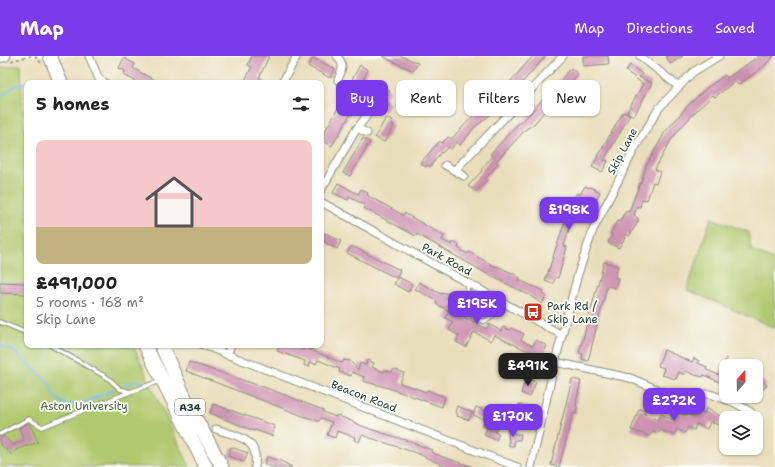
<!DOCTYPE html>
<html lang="en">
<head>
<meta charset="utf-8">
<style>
  body { margin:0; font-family:"Shantell Sans",sans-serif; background:#f6f6f6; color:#222; height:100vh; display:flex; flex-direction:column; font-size:15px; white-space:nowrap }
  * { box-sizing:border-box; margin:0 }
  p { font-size:13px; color:#767676 }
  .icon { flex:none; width:22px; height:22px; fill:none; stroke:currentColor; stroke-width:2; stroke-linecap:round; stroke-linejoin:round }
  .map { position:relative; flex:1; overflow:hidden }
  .drawer { position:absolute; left:24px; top:24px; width:300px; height:268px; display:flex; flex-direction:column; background:#fff; border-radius:8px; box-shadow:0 1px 3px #0004 }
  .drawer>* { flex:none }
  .top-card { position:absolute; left:336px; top:24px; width:379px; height:36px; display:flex; gap:8px }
  .needle { width:26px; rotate:20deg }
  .tools { position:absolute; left:719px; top:303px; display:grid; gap:8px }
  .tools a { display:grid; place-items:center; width:44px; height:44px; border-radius:8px; background:#fff; box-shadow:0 1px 3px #0004; font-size:20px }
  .price { position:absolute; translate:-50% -34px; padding:0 9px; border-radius:8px; background:#7c3aed; color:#fff; font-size:13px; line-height:26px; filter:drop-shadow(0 1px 2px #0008) }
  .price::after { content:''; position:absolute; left:50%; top:24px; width:12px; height:9px; margin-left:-6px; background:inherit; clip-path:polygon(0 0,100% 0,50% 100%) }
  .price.selected { background:#222; color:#fff }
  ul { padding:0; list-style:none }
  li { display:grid; align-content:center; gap:8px; height:212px; padding:0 12px }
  li span { display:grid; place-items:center; height:124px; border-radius:8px; color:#555 }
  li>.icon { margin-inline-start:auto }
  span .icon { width:72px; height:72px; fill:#fffc; stroke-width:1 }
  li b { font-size:17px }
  h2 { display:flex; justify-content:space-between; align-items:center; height:48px; padding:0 12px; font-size:17px }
  .chip { padding:0 14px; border-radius:8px; background:#fff; box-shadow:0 1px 3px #0004; font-size:14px; line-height:36px }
  .chip.selected { background:#7c3aed; color:#fff }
  header { display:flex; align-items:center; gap:24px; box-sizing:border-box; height:56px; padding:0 20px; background:#7c3aed; color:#fff }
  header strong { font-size:19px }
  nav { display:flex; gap:22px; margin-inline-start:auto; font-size:14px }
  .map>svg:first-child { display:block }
  .green { fill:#b1c96e; stroke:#688351 }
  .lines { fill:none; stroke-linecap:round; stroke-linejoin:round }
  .stream { stroke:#6bbae6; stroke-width:2 }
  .building { fill:#cd91b1 }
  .lane-casing { stroke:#848e77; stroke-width:5.5 }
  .street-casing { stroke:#848e77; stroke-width:9 }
  .secondary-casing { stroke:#848e77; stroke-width:12 }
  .highway-casing { stroke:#848e77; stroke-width:15 }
  .path { stroke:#848e77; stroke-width:1.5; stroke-dasharray:3 3; stroke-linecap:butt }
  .lane { stroke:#fff; stroke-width:3.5 }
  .street { stroke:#fff; stroke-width:7 }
  .secondary { stroke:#fff; stroke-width:10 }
  .highway { stroke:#fff; stroke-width:13 }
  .labels { text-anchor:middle; stroke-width:3.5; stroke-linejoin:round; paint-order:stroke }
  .shield { fill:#fdfcf7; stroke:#62766e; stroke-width:1 }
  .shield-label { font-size:10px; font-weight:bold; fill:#1f3d34 }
  .street-label { font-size:11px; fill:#1f3d34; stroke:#fdfcf7 }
  .poi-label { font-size:11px; fill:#1f3d34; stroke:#fdfcf7; text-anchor:start }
  .park-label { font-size:11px; fill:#446042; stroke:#fdfcf7 }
</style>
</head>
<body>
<header>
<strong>Map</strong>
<nav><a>Map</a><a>Directions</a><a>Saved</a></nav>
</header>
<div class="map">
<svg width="775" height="411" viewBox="0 0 775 411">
  <rect width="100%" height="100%" fill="#fdfcf7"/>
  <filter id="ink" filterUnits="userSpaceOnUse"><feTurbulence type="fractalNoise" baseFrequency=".025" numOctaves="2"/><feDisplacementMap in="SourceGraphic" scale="8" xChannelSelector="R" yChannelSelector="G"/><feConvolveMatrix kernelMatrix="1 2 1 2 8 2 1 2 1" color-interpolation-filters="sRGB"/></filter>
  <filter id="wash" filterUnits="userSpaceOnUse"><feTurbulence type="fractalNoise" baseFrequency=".012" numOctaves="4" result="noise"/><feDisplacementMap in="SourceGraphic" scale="16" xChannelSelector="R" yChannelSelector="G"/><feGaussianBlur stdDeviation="0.9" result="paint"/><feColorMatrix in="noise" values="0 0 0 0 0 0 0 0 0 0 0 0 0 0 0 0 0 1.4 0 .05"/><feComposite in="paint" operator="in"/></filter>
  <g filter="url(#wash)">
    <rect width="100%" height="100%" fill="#e9deba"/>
    <path class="green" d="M21,9l2,55 4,20v205h106l20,45 37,77h-190v-399z
      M711,162l38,14 2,18 24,11v67l-88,-38z"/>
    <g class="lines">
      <path class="stream" d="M0,41l15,-11 29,-9
        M0,289l12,5 37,33 3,9 7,9 7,3 13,1 34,-15
        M124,329l12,-4 7,1"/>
    </g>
    <g id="blocks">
      <path class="building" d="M252,0h17l-10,22 9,5h-17l-6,-3 7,-13 -4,-2z
        M382,0h19l17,7 -5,8z
        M533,0h13l-28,31 -1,-1 -21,24 -22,18 -14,17 -4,-3 -5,7 -3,-2 -6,6 -1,-1 -11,15 -2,-2 -2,2 -6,-4 20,-22 2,2 6,-6 3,2 42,-43 2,2 8,-8z
        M583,0h25l1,8 -26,2z
        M666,0h17l-13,8z
        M759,0h15l-11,11 -25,18 -3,-4 -20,16 -2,-2 -19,18 -15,17 -8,10 -16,29 5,3 -4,11 -3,-1 -6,18 -5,-1 -2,8 -3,-1 -3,9 4,3v4l-9,14 -2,-2 -8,14 -11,-5 4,-8 -2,-1 7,-13 2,1 7,-11 3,1 11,-29h1l5,-17 19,-34 25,-29 18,-16 17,-12 2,3z
        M124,2l11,6 -2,4 26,15h-20l-15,-8 1,-4 -6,-3z
        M313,2l22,11 -5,9 -22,-12z
        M360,9l8,5 -15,28 -9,-4z
        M630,9l12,9 -3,3 13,6 -18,33 -7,-4 16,-28 -17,-13z
        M571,12l7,6 -6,7 2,1 -5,5 -3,-2 -32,39 -8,5 -22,24 -8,9 2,2 -13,15 2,1 -11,12 -8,-6 14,-15 -1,-1 11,-14 -2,-2 28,-30 7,-5z
        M382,28l8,7 -6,8 6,4 -5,9 -14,-10z
        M345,47l9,5 -22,38 -11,-6v-2l17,-30 3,2z
        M623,56l7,3 -26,45 4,1 -6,11 -10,-5z
        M386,62l7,3 -2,2 3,2 -10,17 -9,-5z
        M363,82l7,4 -20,34 -7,-3z
        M338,127l20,11 3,-5 7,4 -1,2 36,20 1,-2 40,23 -2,4 10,5 1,-3 6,3 -1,3 9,6 2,-2 27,15 1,-1 17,8 6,4 -1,2 25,11 -2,3 4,2 -4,8 -13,-9 -38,-19 -74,-42 -1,2 -52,-28 1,-3 -16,-8 -1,3 -15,-7z
        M585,130l4,2 1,-1 10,5 -6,12 -9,-5 -4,5 -10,19 -7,23 3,1 -5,18 -4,13 -2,-1 -3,7 -8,-3 22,-66 -4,-2 5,-11 4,1 5,-10 3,2z
        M325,177l16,8 -4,8 -16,-9z
        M352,190l48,24 -4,8 -49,-25z
        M604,206l14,4 -3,11 3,1 -3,10 -8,-2 -19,75 -6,-2 1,-5 -4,-1z
        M398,221l14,7 -4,8 -14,-8z
        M0,226l27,1v11l-27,-1z
        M419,226l22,12 2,-2 11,5 -4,8 10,5 -2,4 29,15 2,-5 12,7 2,-4 7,3 1,-2 13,6 -3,6 12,6 3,-6 11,6 -6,11 -47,-22 -3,6 -17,-9 -8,15 -10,-5 3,-6 -10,-6 4,-8 -8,-4 4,-7 -13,-7 1,-3 -22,-12z
        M280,289h11l12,5 1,-3 38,16 2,-3 6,1 8,9 2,-7 6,2 1,-5 7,3 -2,4 12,5 1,-2 7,2 2,-3 10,4 -4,10 26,9 1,-2 18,7 -3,10 -50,-18 -29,-8 1,-4 -12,-5 -1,4 -12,-4 1,-3 -22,-9 -2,4 -6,-2 -1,5 -5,-2 1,-4 -28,-10z
        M664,294l28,12 2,-4 5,3 -1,2 9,4 -1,3 13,5 7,-17v27l-22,-10 -1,2 -8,-2 -9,-4 -2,4 -5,-3 -3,7 -14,-4 2,-7 -6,-2z
        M189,306l83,28 51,20v2l13,5 1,-2 30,13 41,13 24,9 -1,2 12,5 31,10h-28l-27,-13 -57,-19 -3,7 -5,-2 1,-3 -18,-6 -2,7 -8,-3 5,-13 -11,-4 -2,3 -16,-5 -117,-45z
        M526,322l10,4 -6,15 -9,-4z
        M572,323l9,2 -4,17 -1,8h1l-1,8 -3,-1 -14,54h-1l-7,-2z
        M761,323l6,6 -11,12v-12z
        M213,348l62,22 -3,10 -17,-6 -1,1 -44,-18z
        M519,348l8,3 -4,13 -9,-3z
        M457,350l15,6 -3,8 -12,-4 1,-2 -3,-2z
        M476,351l10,4 -3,8 -10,-4z
        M706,352l16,9 -3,8 -9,-3 -3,7 -11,-5 -2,6 -6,-3 -3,6 -8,-4 -3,6 -14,-5 -1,3 -6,-2 -3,5 -19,-6 8,-21 6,2 -1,3 14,6 3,-6 12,6 3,-7 17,3 3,-6 8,4z
        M486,362l13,6 -4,8 4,2 -3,6 -12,-5 3,-7 -5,-2z
        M29,367l9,19 -22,8 -4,5 -12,-11v-5l4,-3 9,9 11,-5 -5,-12z
        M508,374h5l1,4h7l-1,6h-6v6h-5z
        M231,391l17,6 -4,9 -16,-6z
        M267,401l14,4 11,6h-20l-8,-2z"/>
    </g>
  </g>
  <g filter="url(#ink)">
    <use href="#blocks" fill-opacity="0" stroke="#848e77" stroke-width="1"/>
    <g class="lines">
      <defs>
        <path id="lane" d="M468,228c-1,7 -3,15 -1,22 1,5 4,10 9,13 13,8 20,-8 25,-17
          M0,266l27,11
          M50,289l58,33 12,11 10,3 30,-11
          M0,378l29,-15 13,8 88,-35"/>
        <path id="street" d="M89,0l10,23 6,4
          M337,0c8,9 5,14 1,24
          M640,0l38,30
          M282,27l15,-27
          M357,72l10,5
          M445,109l19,11
          M455,114l108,-114
          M321,134l36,-62 9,-11
          M321,146l241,133
          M203,289l314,122
          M227,299l4,-10
          M555,306l75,16 31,13 15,3h34l25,9 16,9
          M216,373c23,8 43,9 39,38
          M531,411l24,-105 23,-88 15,-44 42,-82 24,-40 34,-36 26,-16"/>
        <path id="secondary" d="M0,1l5,-1"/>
        <path id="highway" d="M50,0l11,27
          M145,289l61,122
          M161,289l26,57 35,65"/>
      </defs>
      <use href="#lane" class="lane-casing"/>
      <use href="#street" class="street-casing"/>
      <use href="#secondary" class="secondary-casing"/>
      <use href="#highway" class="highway-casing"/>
      <path class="path" d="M35,0l7,8
        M11,5l20,-5
        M88,27l5,-2"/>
      <use href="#lane" class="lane"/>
      <use href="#street" class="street"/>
      <use href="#secondary" class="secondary"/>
      <use href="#highway" class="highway"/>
    </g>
  </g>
  <defs>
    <symbol id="bus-square" viewBox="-11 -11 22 22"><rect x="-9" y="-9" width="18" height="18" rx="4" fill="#c8321e" stroke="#fdfcf7"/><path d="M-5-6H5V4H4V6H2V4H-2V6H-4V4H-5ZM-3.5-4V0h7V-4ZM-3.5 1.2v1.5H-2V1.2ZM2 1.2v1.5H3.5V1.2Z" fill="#fff"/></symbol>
  </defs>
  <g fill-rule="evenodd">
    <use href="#bus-square" x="522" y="245" width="22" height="22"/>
  </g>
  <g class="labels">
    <rect class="shield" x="175" y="343" width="30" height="16" rx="3"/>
    <g class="shield-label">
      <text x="190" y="355">A34</text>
    </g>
    <g class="street-label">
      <text transform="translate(622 95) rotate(-62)" y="4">Skip Lane</text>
      <text transform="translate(447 203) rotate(29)" y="4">Park Road</text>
      <text transform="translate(364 340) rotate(21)" y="4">Beacon Road</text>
    </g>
    <g class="poi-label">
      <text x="547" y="254">Park Rd /<tspan x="547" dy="13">Skip Lane</tspan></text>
    </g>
    <g class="park-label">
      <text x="84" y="354">Aston University</text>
    </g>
  </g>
</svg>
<div class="tools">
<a><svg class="needle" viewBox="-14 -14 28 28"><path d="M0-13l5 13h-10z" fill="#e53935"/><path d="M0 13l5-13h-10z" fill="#767676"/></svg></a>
<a><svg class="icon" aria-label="layers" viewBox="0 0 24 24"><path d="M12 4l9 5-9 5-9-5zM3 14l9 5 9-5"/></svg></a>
</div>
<b class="price" style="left:569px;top:175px">£198K</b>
<b class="price" style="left:477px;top:269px">£195K</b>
<b class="price selected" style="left:528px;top:331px">£491K</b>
<b class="price" style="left:674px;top:366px">£272K</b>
<b class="price" style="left:513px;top:382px">£170K</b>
<div class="top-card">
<a class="chip selected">Buy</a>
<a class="chip">Rent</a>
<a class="chip">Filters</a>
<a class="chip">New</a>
</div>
<section class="drawer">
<h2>5 homes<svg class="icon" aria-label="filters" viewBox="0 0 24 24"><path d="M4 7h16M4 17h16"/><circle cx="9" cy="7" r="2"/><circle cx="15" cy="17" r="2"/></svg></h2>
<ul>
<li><span style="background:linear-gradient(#f6c9c9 70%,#c2b280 0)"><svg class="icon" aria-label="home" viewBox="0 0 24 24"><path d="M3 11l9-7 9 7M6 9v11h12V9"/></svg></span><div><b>£491,000</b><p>5 rooms · 168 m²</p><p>Skip Lane</p></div></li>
</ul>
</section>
</div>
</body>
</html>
